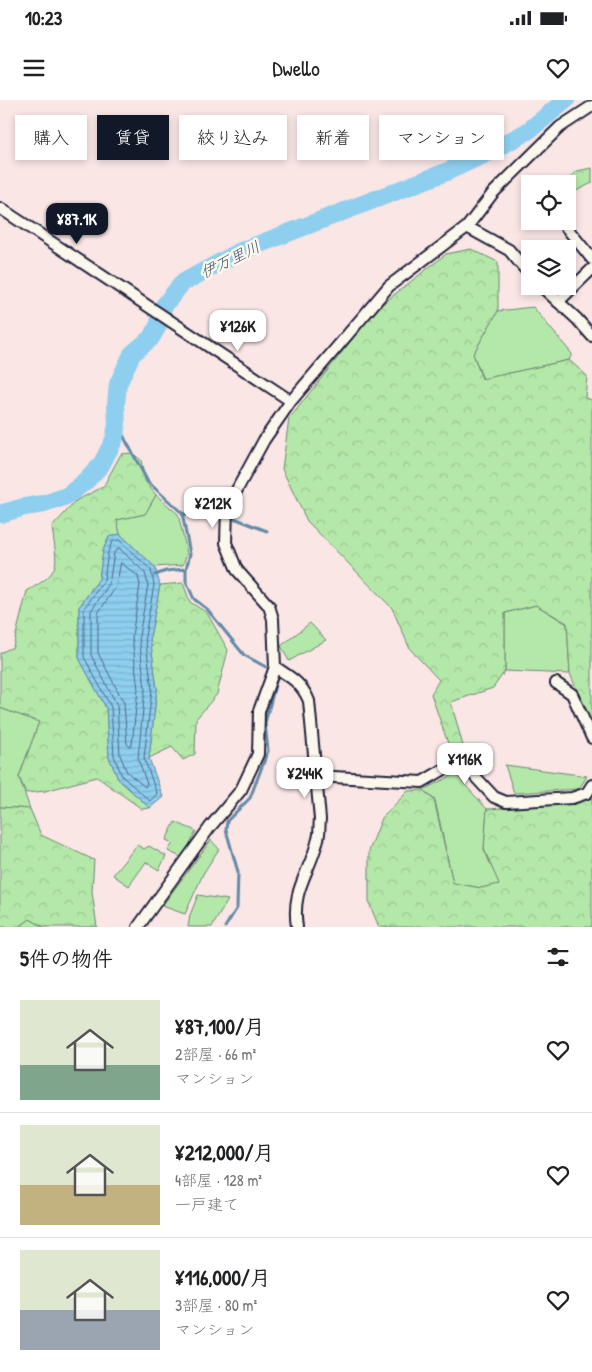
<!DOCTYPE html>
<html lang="ja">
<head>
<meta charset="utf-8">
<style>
  body { margin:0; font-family:"Patrick Hand","Klee One",sans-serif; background:#f6f6f6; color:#202124; height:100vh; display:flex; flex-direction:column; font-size:19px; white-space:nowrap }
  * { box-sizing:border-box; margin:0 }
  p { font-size:16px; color:#757577 }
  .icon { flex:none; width:28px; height:28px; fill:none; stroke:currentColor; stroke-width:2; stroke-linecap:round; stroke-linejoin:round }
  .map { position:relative; height:827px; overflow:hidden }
  .side { display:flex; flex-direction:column; background:#fff; flex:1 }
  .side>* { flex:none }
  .guide { position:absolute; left:15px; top:15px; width:562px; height:45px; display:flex; gap:10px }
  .controls { position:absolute; left:521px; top:75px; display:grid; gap:10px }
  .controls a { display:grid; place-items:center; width:55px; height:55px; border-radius:0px; background:#fff; box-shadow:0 2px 8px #0003; font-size:25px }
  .price { position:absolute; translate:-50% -42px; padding:0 11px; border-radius:10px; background:#fff; color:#222; font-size:16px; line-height:32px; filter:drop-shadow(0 1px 2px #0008) }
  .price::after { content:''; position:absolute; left:50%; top:30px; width:15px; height:11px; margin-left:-8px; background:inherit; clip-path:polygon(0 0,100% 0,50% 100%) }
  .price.current { background:#111827; color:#fff }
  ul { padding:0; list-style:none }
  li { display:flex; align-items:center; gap:15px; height:125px; padding:0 20px }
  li+li { border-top:1px solid #e0e0e0 }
  li span { display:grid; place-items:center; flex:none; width:140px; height:100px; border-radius:0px; color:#555 }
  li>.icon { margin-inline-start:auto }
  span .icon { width:60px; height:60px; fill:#fffc; stroke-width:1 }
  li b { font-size:21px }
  h2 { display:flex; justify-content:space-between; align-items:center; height:60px; padding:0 20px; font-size:21px }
  .pill { padding:0 18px; border-radius:0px; background:#fff; box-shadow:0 2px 8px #0003; font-size:18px; line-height:45px }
  .pill.current { background:#111827; color:#fff }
  .status { display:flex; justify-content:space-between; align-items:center; height:35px; padding:0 25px; background:#fff; direction:ltr }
  .status svg { height:14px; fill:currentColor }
  header { display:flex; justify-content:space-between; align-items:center; height:65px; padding:0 20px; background:#fff; font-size:22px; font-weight:600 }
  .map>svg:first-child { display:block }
  .green { fill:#b4e8a9; stroke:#6b8572 }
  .forest { fill:url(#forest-crowns); stroke:#6b8572 }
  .water { fill:url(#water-rules); stroke:#6389a7 }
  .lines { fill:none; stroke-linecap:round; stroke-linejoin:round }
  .shore { stroke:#4d6783; stroke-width:1 }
  .stream { stroke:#6389a7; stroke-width:3 }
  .river { stroke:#8eceef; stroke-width:18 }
  .minor-casing { stroke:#22223b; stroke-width:14 }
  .minor { stroke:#fbf7ec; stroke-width:10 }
  .labels { text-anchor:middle; stroke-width:5; stroke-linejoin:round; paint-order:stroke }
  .water-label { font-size:16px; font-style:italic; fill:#425671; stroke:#fbf7ec }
</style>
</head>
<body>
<div class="status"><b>10:23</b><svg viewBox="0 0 49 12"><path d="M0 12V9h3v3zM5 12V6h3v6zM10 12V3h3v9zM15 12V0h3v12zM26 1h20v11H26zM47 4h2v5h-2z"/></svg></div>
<header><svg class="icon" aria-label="menu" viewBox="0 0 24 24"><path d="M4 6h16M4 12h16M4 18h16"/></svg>Dwello<svg class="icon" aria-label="heart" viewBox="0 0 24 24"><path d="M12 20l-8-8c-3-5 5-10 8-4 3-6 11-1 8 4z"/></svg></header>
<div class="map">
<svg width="592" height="827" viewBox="0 0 592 827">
  <defs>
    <pattern id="forest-crowns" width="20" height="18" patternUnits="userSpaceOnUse" patternTransform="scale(1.25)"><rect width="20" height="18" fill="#b4e8a9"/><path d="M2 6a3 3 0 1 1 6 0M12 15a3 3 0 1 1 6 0" fill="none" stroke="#9ac792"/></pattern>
    <pattern id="water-rules" width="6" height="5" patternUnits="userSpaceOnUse" patternTransform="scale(1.25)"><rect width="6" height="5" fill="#8eceef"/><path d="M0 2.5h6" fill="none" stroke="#7ab1ce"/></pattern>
  </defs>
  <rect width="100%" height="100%" fill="#f9e6e5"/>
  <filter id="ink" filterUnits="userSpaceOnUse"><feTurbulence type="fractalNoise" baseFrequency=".02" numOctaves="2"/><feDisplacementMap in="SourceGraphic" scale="10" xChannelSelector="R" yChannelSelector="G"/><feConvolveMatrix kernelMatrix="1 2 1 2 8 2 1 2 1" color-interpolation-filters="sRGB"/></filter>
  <g filter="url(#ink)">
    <path class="green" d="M533,207l39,47 -3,6 -86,19 -10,-25 25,-43z
      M156,395l22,19 9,39 -4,12 -28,2 -35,-33 -4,-14 29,-6z
      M536,505l31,19 3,50 -65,-3v-58z
      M310,523l16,17 -37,21 -8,-15z
      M0,608l39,14 -20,55 11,32 -30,-2z
      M505,665l82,11 -8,13 -65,4z
      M455,674l32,35 -3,40 16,35 -19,4 -28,-5 -18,-83 -12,-10z
      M175,722l21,9 -13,27 -15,-7 5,-8 -7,-3z
      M211,740l8,9 -15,23 -19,42 -23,-8z
      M137,745l7,4 5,-3 17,10 -7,14 -13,-8 -17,24 -16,-11z
      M198,795l30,5 -16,27h-24l2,-12z
      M30,819l14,8h-25z"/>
    <path class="forest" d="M592,68v15l-24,12v-11h-5l14,-13z
      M471,149l27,13v49l-25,43 9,25 87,-19 18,16 -2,22 7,2v324l-22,-50 -3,-51 -31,-18 -31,8v58l-12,17 -42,14 15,55 -14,-2 -21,-61 8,-14 -29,-31 -18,-41 -85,-87 -25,-52 7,-50 87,-110 70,-55z
      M132,353l9,7 4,21 11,14 -11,19 -28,6 3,14 -11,3 -6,13 -4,29 -20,28v51l27,50 3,49 9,22 32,29 -8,1 -45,-32 -52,14 -19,2 -7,-16 20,-55 -39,-14v-55l13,-6 14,-56c36,-20 30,-25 25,-64l25,-27 26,-13 18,-33z
      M183,483l7,19 17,11 21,37 -11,44 -21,25 -1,35 -12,6 -11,-13 -23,11 8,-69 -7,-52 10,-52z
      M423,690l11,10 19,83 28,5 18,-4 -15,-35 3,-40 88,-5 17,-11v134h-213l-10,-24v-52l13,-33 26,-27z
      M0,707l30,2 11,26 53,25 -2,32 5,35h-53l-14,-8 -11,8h-19z"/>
    <path class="water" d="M120,434l35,33 5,18 -10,52 7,52 -8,69 14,39 -13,11 -32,-29 -9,-22 -3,-49 -27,-50v-51l20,-28 4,-29 6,-13z"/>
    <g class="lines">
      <path class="shore" d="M119,440l32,30 3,15 -9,51 7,53 -8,69 13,36 -7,7 -28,-25 -8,-20 -3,-49 -27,-50v-48l20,-29 4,-28 4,-10z
        M119,448l26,25 3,12 -9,51 6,53 -7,69 9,26 -2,3 -18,-15 -7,-17 -3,-50 -26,-50v-44l18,-27 5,-31z
        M121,463l17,13 2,9 -8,51 6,54 -6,54 -2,3 -3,-3 -3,-41 -26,-50v-40l18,-26z"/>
      <path class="stream" d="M117,324l31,58 34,31 8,41 -4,15v12l8,18 13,10 37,46 22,12
        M182,413l8,3 26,-1
        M234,418l33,13
        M155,475l11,-4 20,-2
        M225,827l12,-19 1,-36 -12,-42 1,-9 23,-23 18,-47 -3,-28 12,-45"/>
      <path class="river" d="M0,414l24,-7 20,-3 23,-8 20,-16 14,-15 13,-25 3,-16 -1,-20 2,-20 14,-30 19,-16 7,-12 5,-19 19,-24 59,-32 205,-79 46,-21 36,-20 38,-31"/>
      <defs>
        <path id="minor" d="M0,108l291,193
          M562,122l30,37
          M467,127l42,23 21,25
          M541,186l36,33 15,17
          M558,202l34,-33
          M275,567c15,10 27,16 34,34l11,118c-1,7 0,14 -2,20 -8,34 -27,50 -21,88
          M556,583l16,11 20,44
          M316,676l106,6 26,-15h12l10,4 24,26 12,5 66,-4 15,-5 5,-8
          M138,827l72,-100 31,-37 17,-36 1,-43 16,-44 -2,-48 -4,-13 -32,-36 -11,-27 1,-35 37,-68 27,-39 98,-115 78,-59 26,-34 67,-66 32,-21"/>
      </defs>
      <use href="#minor" class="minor-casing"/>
      <use href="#minor" class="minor"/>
    </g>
  </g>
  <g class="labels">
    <g class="water-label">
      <text transform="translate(230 159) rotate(-26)" y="6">伊万里川</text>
    </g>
  </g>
</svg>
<div class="controls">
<a><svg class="icon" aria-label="locate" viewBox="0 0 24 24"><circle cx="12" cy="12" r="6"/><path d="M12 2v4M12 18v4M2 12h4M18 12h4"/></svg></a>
<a><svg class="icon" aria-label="layers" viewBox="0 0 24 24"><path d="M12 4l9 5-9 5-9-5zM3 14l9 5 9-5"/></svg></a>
</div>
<b class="price current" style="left:77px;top:145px">¥87.1K</b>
<b class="price" style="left:238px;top:252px">¥126K</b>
<b class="price" style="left:213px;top:429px">¥212K</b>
<b class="price" style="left:465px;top:685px">¥116K</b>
<b class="price" style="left:305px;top:699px">¥244K</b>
<div class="guide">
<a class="pill">購入</a>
<a class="pill current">賃貸</a>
<a class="pill">絞り込み</a>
<a class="pill">新着</a>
<a class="pill">マンション</a>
</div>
</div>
<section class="side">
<h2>5件の物件<svg class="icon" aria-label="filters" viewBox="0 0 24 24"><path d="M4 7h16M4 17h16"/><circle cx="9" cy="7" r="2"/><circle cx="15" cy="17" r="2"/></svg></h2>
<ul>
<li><span style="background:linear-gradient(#dfe7d0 65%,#7fa58c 0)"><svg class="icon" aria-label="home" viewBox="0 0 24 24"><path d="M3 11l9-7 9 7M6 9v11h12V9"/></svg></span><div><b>¥87,100/月</b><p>2部屋 · 66 m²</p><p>マンション</p></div><svg class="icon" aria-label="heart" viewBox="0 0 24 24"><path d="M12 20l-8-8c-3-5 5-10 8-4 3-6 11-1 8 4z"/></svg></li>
<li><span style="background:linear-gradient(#dfe7d0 60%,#c2b280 0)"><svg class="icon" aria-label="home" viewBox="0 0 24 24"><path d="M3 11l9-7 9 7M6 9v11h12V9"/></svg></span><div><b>¥212,000/月</b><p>4部屋 · 128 m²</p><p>一戸建て</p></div><svg class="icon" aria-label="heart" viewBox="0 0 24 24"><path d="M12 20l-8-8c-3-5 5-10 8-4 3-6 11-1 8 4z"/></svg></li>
<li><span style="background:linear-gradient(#dfe7d0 60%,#9aa5b1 0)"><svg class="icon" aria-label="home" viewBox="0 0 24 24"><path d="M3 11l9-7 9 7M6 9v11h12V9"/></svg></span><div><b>¥116,000/月</b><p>3部屋 · 80 m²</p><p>マンション</p></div><svg class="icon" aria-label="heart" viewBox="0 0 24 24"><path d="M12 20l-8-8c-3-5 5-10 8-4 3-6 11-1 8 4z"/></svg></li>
</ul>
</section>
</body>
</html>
